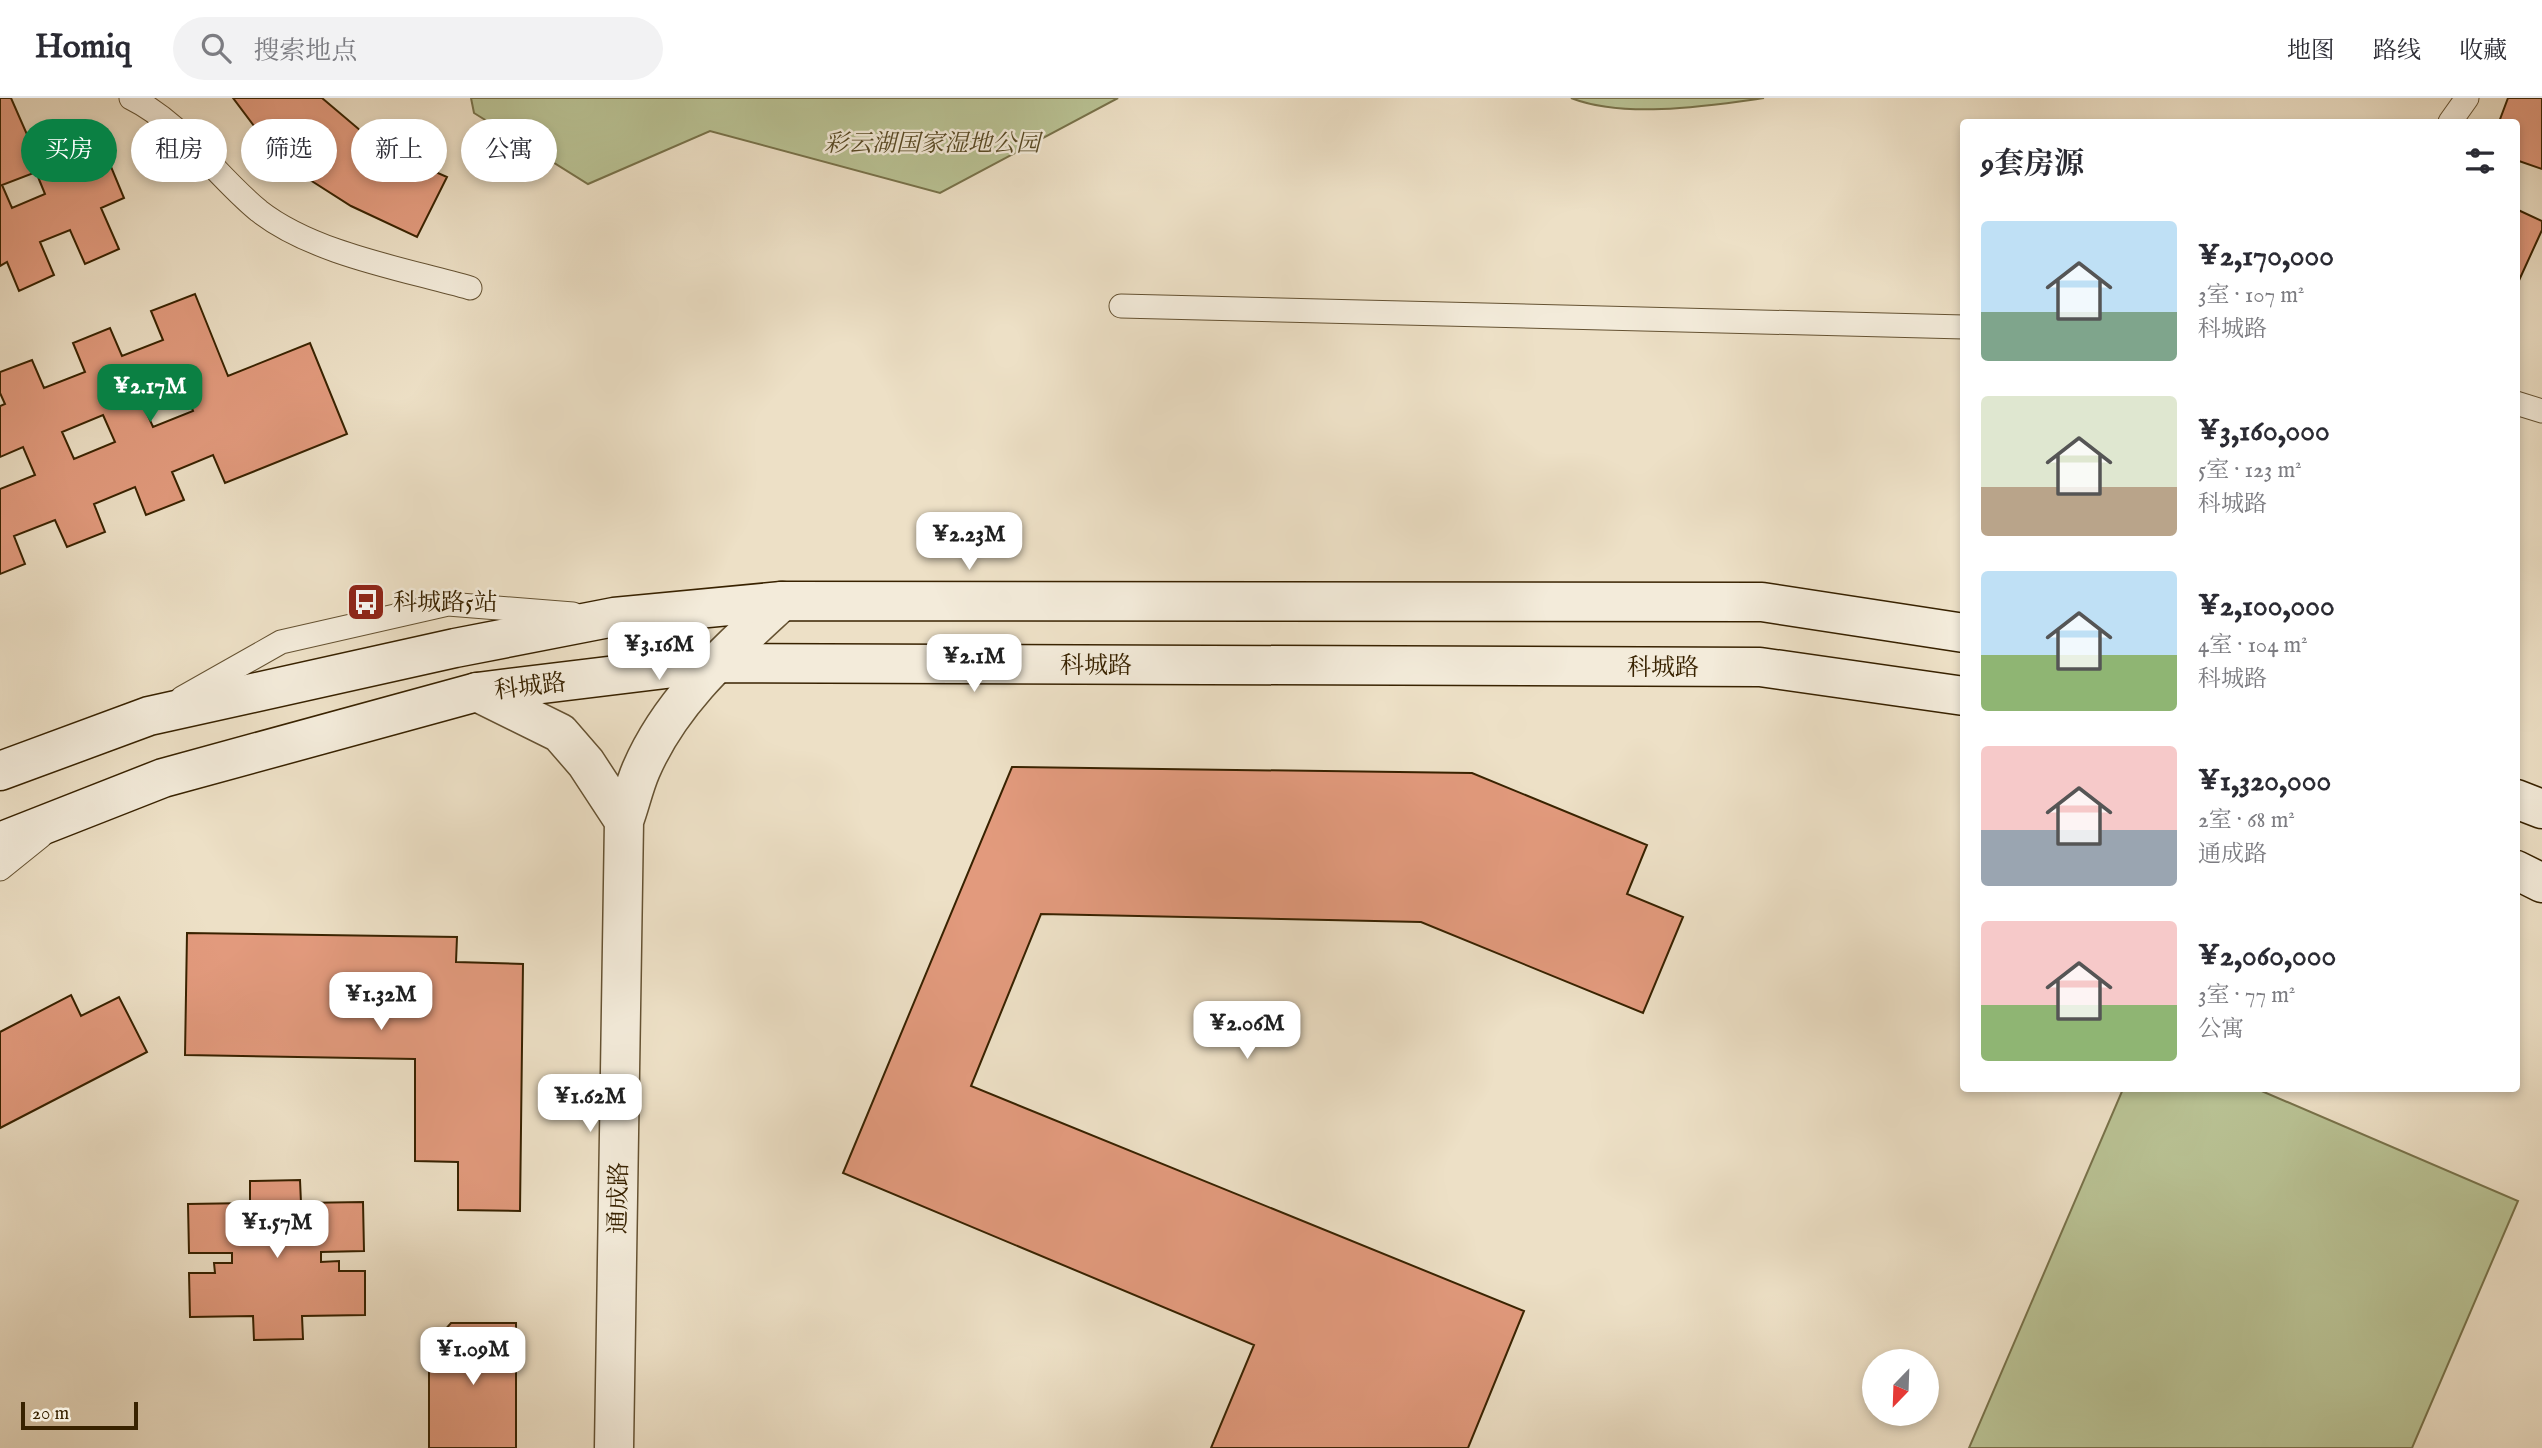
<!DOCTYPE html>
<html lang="zh">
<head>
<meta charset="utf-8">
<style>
  body { margin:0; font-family:"IM FELL English","Noto Serif SC",serif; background:#f2f2f3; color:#2b2b33; height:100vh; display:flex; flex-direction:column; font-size:26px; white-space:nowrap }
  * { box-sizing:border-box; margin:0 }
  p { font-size:23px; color:#7c7c81 }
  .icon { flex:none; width:38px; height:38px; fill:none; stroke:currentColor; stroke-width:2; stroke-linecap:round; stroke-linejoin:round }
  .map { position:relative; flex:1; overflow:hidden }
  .side { position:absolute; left:1960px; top:21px; width:560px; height:973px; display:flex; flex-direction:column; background:#fff; border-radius:7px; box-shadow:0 4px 10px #0003 }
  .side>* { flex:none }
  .top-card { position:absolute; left:21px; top:21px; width:665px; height:63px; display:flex; gap:14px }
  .needle { width:46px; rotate:203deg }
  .tools { position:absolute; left:1862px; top:1251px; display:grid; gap:14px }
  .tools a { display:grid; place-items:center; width:77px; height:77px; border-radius:50%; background:#fff; box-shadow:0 4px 10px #0003; font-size:35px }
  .scale { position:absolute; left:21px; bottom:18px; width:117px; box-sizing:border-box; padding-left:7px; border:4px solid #382200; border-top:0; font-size:19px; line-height:24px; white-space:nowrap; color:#382200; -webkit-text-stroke:5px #f3ebda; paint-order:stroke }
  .price { position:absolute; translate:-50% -60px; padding:0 16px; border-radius:14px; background:#fff; color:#222; font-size:23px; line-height:46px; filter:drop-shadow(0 2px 4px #0008) }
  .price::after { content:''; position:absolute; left:50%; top:42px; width:21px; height:16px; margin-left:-10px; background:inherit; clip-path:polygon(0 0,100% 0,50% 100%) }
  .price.active { background:#0b8043; color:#fff }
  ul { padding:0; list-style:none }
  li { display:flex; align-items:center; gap:21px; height:175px; padding:0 21px }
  li span { display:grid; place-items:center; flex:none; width:196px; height:140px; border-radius:7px; color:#555 }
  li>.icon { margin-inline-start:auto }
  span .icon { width:84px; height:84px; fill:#fffc; stroke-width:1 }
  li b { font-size:30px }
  h2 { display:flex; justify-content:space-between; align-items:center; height:84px; padding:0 21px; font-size:30px }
  .chip { padding:0 24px; border-radius:32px; background:#fff; box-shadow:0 4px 10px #0003; font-size:24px; line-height:63px }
  .chip.active { background:#0b8043; color:#fff }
  header { display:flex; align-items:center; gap:42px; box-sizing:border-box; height:98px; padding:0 35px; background:#fff; border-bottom:2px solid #e1e1e2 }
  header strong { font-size:33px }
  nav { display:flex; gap:38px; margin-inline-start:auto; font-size:24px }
  .search { width:490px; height:63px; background:#f2f2f3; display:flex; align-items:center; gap:18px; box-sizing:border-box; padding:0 24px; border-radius:38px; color:#7c7c81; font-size:26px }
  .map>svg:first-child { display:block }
  .green { fill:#b9c294; stroke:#78724a; stroke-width:2 }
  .building { fill:#e29a7d; stroke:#382200; stroke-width:2; fill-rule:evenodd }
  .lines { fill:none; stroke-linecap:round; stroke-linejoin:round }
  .lane-casing { stroke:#655232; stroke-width:25 }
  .street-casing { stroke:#655232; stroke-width:41 }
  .secondary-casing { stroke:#382200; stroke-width:41 }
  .lane { stroke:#f3ebda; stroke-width:23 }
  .street { stroke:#f3ebda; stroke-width:38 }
  .secondary { stroke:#f3ebda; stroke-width:38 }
  .labels { text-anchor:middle; stroke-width:5; stroke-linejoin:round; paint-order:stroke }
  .park-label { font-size:24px; font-style:italic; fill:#584a25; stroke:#f3ebda }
  .poi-label { font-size:24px; fill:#382200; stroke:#f3ebda; text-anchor:start }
  .street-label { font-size:24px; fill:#382200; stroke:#f3ebda }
</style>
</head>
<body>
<header>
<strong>Homiq</strong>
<div class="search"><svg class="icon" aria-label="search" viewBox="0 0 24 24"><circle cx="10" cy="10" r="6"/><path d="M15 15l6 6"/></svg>搜索地点</div>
<nav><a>地图</a><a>路线</a><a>收藏</a></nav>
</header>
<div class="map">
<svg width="2542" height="1350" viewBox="0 0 2542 1350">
  <rect width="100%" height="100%" fill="#ede0c6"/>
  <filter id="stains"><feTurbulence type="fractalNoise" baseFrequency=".00286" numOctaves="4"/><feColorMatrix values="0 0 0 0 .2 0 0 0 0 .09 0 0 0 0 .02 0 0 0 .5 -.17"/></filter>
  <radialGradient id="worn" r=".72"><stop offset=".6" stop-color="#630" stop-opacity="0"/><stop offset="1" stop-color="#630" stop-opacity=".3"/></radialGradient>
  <path class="green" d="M471,0h647l-178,95 -230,-62 -122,53 -114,-71z
    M1571,0h193c-57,8 -139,21 -193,0z
    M2123,991h134l261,112 -106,247h-443z"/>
  <path class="building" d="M0,0h11l32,73 59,-26 22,53 -23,10 18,41 -34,15 -15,-34 -30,12 14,33 -35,16 -12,-29 -7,4zM36,74l9,22 -33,14 -10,-23z
    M233,0h89l59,50 66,29 -30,60 -66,-31 -44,-28 -41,-36z
    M2508,0h34v71l-26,-9v-38h-17z
    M2516,111l26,12v9l-26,57z
    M195,196l33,82 82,-33 37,91 -122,49 -12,-28 -41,17 12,28 -38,15 -11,-28 -41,17 11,28 -38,15 -12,-27 -41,16 11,28 -25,10v-85l35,-14 -12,-28 -23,10v-51l5,-2 -5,-11v-21l32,-12 12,28 41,-16 -12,-29 37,-15 12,28 41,-16 -12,-29zM182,285l11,28 -40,16 -12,-27zM103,317l12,27 -41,17 -12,-27z
    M1012,669l460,6 175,72 -20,49 56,23 -40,96 -222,-91 -380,-8 -70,172 553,225 -56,137h-257l43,-103 -411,-172z
    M187,835l270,4 -1,25 67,2 -3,247 -62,-1v-48l-43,-1v-102l-230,-4z
    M71,897l10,21 38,-19 28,55 -147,76v-96z
    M300,1082l1,23 62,-1 1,49 -43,1v10l18,-1v10h26v44l-63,1 1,23 -49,1 -1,-24 -63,1 -1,-44h26l-1,-10h18v-10h-43l-1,-49 62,-1v-22z
    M451,1225h65v125h-87v-100z"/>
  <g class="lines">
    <defs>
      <path id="lane" d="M131,0c52,26 84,77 128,113 55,43 145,58 211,77
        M2450,24l17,-24
        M1121,208l843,21
        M2516,305l26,8
        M182,600l99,-56 167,-38 125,10
        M0,771l41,-33"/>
      <path id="street" d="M477,594l83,41 26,30 38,58
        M614,1350l10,-627c6,-16 10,-35 17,-51 30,-70 87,-119 141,-169"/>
      <path id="secondary" d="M0,673l149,-55 306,-68 159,-31 168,-16 980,1 202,31
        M2516,701l26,10
        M0,744l163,-64 314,-86 238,-29 1045,4 204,29
        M2516,772l26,13"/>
    </defs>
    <use href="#lane" class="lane-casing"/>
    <use href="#street" class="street-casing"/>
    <use href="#secondary" class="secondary-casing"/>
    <use href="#lane" class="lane"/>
    <use href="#street" class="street"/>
    <use href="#secondary" class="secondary"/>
  </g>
  <defs>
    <symbol id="bus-square" viewBox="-11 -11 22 22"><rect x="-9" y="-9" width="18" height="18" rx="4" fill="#8f2418" stroke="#f3ebda"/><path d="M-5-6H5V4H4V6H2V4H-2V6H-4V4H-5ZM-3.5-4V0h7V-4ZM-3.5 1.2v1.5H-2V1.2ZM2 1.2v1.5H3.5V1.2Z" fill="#fff"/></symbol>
  </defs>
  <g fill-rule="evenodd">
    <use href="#bus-square" x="344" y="482" width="44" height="44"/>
  </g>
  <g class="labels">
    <g class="park-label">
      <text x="932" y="53">彩云湖国家湿地公园</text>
    </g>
    <g class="poi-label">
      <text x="393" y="512">科城路5站</text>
    </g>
    <g class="street-label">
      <text x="1096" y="575">科城路</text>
      <text x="1663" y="577">科城路</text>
      <text transform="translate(530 588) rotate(-7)" y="8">科城路</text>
      <text transform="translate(618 1100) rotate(-89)" y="8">通成路</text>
    </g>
  </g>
  <rect width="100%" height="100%" filter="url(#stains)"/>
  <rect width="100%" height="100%" fill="url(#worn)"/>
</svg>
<div class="tools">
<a><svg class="needle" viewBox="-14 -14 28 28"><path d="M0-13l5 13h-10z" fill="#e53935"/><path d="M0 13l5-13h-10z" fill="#7c7c81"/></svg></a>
</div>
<div class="scale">20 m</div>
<b class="price active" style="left:150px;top:326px">¥2.17M</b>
<b class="price" style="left:969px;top:474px">¥2.23M</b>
<b class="price" style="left:659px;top:584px">¥3.16M</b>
<b class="price" style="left:974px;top:596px">¥2.1M</b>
<b class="price" style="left:381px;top:934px">¥1.32M</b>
<b class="price" style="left:1247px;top:963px">¥2.06M</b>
<b class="price" style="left:590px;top:1036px">¥1.62M</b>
<b class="price" style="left:277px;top:1162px">¥1.57M</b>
<b class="price" style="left:473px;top:1289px">¥1.09M</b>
<div class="top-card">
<a class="chip active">买房</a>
<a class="chip">租房</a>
<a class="chip">筛选</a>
<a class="chip">新上</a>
<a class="chip">公寓</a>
</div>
<section class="side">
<h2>9套房源<svg class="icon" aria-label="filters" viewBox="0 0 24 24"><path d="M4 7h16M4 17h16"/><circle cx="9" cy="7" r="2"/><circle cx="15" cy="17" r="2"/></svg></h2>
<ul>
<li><span style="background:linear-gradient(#bfe0f5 65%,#7fa58c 0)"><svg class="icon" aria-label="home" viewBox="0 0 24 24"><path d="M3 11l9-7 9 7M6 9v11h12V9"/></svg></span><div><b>¥2,170,000</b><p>3室 · 107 m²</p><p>科城路</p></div></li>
<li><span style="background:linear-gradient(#dfe7d0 65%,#b9a48a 0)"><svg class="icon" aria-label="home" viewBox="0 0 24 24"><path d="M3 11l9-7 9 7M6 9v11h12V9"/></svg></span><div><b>¥3,160,000</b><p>5室 · 123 m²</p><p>科城路</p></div></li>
<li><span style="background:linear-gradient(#bfe0f5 60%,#8fb573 0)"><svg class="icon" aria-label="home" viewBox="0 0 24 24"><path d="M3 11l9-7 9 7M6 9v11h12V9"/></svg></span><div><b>¥2,100,000</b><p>4室 · 104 m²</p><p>科城路</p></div></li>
<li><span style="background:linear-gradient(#f6c9c9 60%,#9aa5b1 0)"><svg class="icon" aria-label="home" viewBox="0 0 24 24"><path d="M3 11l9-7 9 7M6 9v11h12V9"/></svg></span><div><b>¥1,320,000</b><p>2室 · 68 m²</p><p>通成路</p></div></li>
<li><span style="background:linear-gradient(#f6c9c9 60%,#8fb573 0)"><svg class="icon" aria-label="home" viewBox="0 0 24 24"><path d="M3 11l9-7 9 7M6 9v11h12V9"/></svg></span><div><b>¥2,060,000</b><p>3室 · 77 m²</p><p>公寓</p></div></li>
</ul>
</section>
</div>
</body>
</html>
